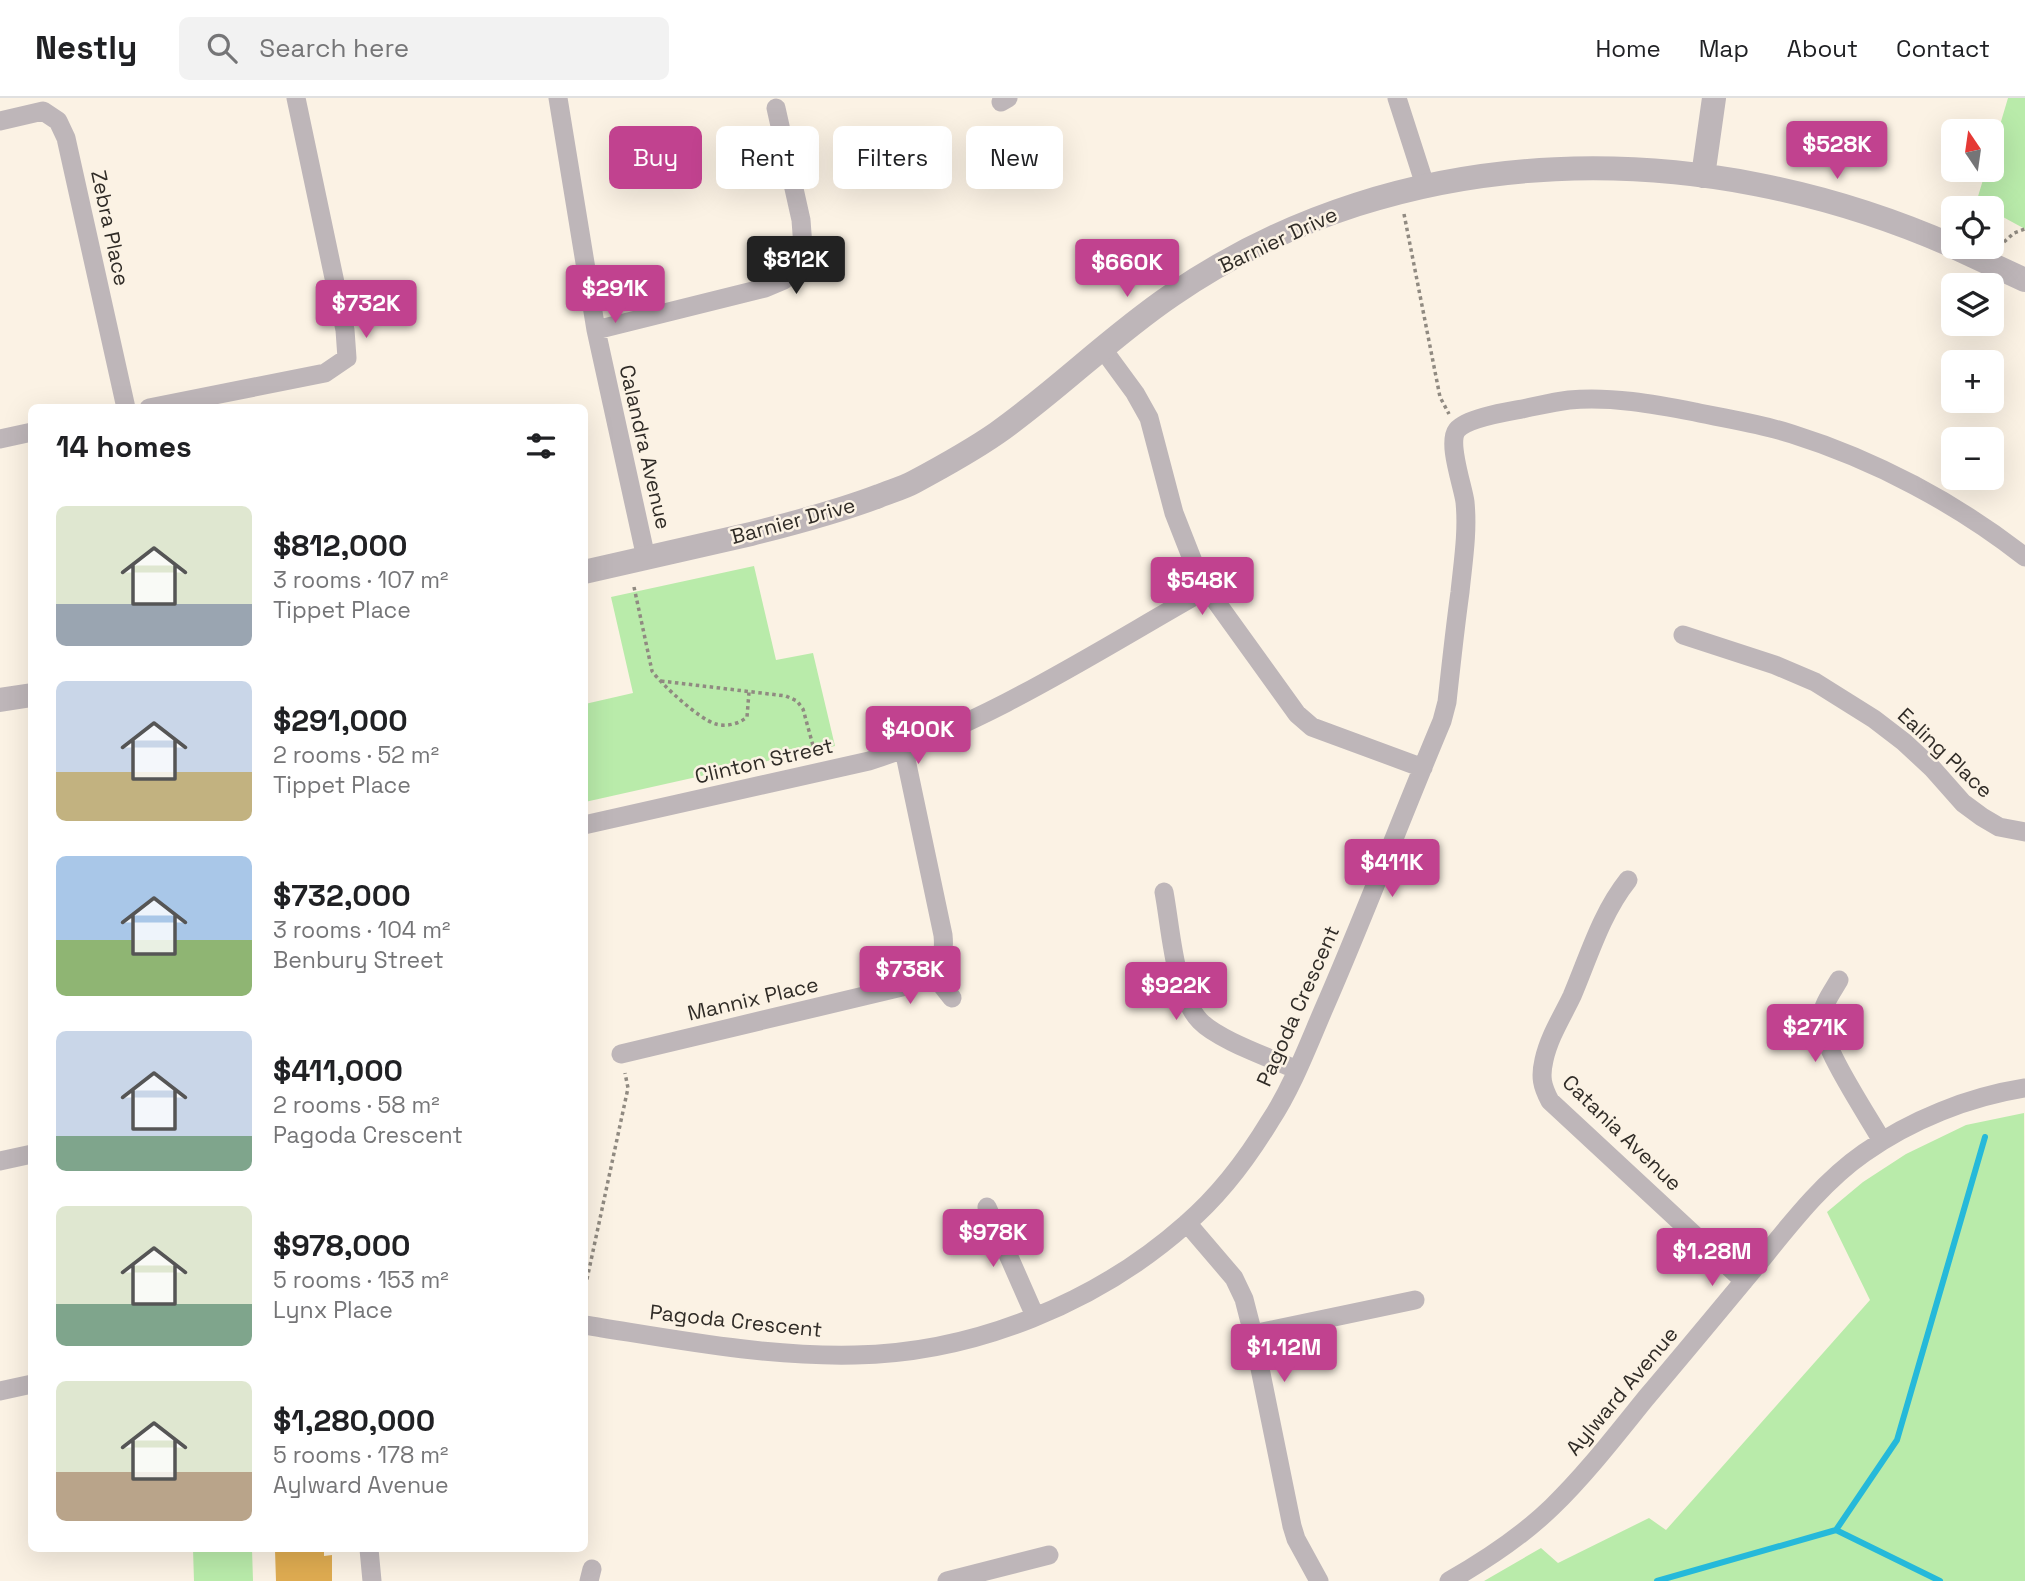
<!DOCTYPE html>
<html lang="en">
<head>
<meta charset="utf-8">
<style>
  body { margin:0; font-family:"Space Grotesk",sans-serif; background:#f2f2f2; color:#202124; height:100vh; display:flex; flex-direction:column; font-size:26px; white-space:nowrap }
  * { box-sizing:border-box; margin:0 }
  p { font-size:23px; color:#757577 }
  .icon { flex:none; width:38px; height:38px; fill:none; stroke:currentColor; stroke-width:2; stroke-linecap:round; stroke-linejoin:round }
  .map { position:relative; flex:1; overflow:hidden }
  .side { position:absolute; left:28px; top:306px; width:560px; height:1148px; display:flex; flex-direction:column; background:#fff; border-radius:10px; box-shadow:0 7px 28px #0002 }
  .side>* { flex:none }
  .top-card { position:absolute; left:609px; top:28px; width:665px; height:63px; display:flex; gap:14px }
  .needle { width:46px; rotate:347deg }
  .tools { position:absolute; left:1941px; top:21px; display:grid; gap:14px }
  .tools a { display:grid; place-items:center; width:63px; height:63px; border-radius:10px; background:#fff; box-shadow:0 7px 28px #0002; font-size:35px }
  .price { position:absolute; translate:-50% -60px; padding:0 16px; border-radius:7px; background:#c1428f; color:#fff; font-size:23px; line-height:46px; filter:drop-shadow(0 2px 4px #0008) }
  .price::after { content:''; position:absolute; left:50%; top:42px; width:21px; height:16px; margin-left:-10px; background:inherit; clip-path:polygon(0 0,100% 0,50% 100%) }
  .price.selected { background:#222; color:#fff }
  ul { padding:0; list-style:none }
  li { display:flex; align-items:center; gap:21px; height:175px; padding:0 28px }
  li span { display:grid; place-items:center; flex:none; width:196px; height:140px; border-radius:10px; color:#555 }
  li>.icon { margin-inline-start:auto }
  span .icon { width:84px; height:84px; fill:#fffc; stroke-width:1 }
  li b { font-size:30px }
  h2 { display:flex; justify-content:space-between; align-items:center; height:84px; padding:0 28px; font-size:30px }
  .chip { padding:0 24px; border-radius:10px; background:#fff; box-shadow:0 7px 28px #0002; font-size:24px; line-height:63px }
  .chip.selected { background:#c1428f; color:#fff }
  header { display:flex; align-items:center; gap:42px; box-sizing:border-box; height:98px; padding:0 35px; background:#fff; border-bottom:2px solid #e0e0e0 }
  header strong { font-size:33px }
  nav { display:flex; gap:38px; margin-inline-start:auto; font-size:24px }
  .search { width:490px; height:63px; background:#f2f2f2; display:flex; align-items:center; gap:18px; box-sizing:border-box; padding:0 24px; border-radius:10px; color:#757577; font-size:26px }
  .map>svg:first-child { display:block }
  .green { fill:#b9ebaa }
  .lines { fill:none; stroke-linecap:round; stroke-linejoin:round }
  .stream { stroke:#25b9da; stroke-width:6 }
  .building { fill:#dfac51 }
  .path { stroke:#908a81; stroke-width:3.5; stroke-dasharray:3.5 3.5; stroke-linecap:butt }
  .minor { stroke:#beb6b9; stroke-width:19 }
  .tertiary { stroke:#beb6b9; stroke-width:24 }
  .labels { text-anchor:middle; stroke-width:5; stroke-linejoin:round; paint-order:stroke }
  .street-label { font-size:21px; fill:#302c27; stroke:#fbf2e4 }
</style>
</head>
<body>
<header>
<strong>Nestly</strong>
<div class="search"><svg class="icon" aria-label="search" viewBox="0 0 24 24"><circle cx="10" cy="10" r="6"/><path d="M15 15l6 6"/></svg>Search here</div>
<nav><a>Home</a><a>Map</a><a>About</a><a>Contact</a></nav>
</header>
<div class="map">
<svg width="2025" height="1483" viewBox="0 0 2025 1483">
  <rect width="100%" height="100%" fill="#fbf2e4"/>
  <path class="green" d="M2008,0h17v131l-33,-18v-3h-5l-11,-5 10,-33h6v-18z
    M754,468l22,94 37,-7 22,93 -250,56v-98l48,-11 -22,-96z
    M2024,1015l1,468h-541l57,-33 17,15 91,-45 17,12 204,-230 -43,-88 36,-30 43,-28 60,-29z
    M193,1451h59l1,32h-59z"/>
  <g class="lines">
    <path class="stream" d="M1836,1432l104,51
      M1657,1483l179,-51 61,-90 88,-303"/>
  </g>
  <path class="building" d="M303,1451h21v7l8,-1v26h-56l-1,-31z"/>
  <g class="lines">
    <path class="path" d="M1404,116l36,183 9,17
      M2004,144l10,-9 11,-4
      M634,489l18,84c10,14 48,49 64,53 10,3 23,0 31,-7l2,-25
      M661,583l125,15 11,5 6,8 12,44
      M584,1195l44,-205 -3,-15"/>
    <path class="minor" d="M558,0l38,232 50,228
      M1397,0l28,87
      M1001,4l7,-4
      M0,23l43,-10 15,10 8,17 60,270
      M596,232l169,-42 19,-8 13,-19 6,-14 -2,-27 -25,-112
      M1102,250l33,45 14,25 25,95 20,51 13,25 90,125 15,13 111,41
      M149,310l176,-35 22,-15 -2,-28 -49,-232
      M0,341l32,-7
      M1683,537l92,30 40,17 59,37 30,23 28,26 31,35 19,14 17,10 26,5
      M584,727l285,-64c121,-39 228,-110 338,-172
      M1628,782c-27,34 -39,76 -56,116 -10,21 -23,41 -28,64 -4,17 -2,26 6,41l194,180
      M1164,794c7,37 10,102 36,129 18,19 71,37 97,49
      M933,876l19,24
      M1839,882c-7,12 -17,25 -18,40 0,26 47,96 61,121
      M621,956l285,-68c29,-9 40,-20 37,-51l-39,-185
      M0,1063l32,-7
      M987,1109l48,109
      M1187,1125l47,55 10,21 9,35 39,192 4,13 23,42
      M584,1227c90,14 180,32 271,30 119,-2 242,-52 331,-131 34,-29 61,-65 84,-103 23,-35 38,-76 55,-115 41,-94 77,-190 117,-285l5,-19c4,-37 8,-74 13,-110 3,-30 8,-60 5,-90 -2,-16 -18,-59 -8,-72 10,-12 49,-18 65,-21 15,-3 31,-7 47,-9 41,-4 85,4 126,12 32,7 66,12 97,22 83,26 164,69 233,123
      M1253,1236l162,-34
      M0,1293l32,-7
      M369,1451l3,32
      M589,1483l3,-12
      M947,1483l102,-26
      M1449,1483c37,-21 73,-45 103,-74 34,-33 64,-72 94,-109 34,-40 68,-81 102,-122 35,-42 70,-91 116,-123 47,-33 104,-56 161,-65"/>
    <path class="tertiary" d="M1703,78l11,-78
      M1954,149l71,33
      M584,474c56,-13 112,-25 167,-38 44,-11 86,-22 128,-38 12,-5 24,-8 35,-14 28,-15 57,-31 83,-49 61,-43 113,-96 175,-138 232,-159 529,-160 781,-49
      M0,602l32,-5"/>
  </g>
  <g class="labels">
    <g class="street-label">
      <text transform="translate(110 130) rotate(78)" y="7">Zebra Place</text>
      <text transform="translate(1278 142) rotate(-25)" y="7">Barnier Drive</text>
      <text transform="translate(645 349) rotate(77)" y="7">Calandra Avenue</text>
      <text transform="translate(793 423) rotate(-15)" y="7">Barnier Drive</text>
      <text transform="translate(1945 655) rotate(43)" y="7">Ealing Place</text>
      <text transform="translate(764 663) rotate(-13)" y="7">Clinton Street</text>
      <text transform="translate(753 901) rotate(-13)" y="7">Mannix Place</text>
      <text transform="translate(1298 908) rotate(-66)" y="7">Pagoda Crescent</text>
      <text transform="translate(1622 1035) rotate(44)" y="7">Catania Avenue</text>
      <text transform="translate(736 1223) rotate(6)" y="7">Pagoda Crescent</text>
      <text transform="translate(1622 1293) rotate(-50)" y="7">Aylward Avenue</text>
    </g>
  </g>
</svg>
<div class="tools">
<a><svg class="needle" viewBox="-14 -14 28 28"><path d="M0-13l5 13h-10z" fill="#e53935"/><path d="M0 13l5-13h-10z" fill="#757577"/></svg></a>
<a><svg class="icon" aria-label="locate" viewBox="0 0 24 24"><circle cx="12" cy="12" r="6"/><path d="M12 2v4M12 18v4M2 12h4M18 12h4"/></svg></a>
<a><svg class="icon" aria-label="layers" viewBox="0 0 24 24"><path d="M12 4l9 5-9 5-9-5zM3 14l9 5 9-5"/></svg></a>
<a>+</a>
<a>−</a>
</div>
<b class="price" style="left:1837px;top:83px">$528K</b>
<b class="price selected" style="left:796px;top:198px">$812K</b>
<b class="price" style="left:1127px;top:201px">$660K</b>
<b class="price" style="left:615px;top:227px">$291K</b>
<b class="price" style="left:366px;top:242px">$732K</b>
<b class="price" style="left:1202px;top:519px">$548K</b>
<b class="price" style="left:918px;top:668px">$400K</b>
<b class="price" style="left:1392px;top:801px">$411K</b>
<b class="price" style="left:910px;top:908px">$738K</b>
<b class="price" style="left:1176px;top:924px">$922K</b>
<b class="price" style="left:1815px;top:966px">$271K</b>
<b class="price" style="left:993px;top:1171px">$978K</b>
<b class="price" style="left:1712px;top:1190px">$1.28M</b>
<b class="price" style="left:1284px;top:1286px">$1.12M</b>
<div class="top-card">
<a class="chip selected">Buy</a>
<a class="chip">Rent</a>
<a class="chip">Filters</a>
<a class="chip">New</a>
</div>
<section class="side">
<h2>14 homes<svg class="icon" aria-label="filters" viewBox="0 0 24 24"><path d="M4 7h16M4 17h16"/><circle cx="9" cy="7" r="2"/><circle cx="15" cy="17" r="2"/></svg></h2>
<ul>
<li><span style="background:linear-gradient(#dfe7d0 70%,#9aa5b1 0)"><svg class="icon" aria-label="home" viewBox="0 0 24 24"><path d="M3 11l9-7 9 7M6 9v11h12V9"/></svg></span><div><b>$812,000</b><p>3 rooms · 107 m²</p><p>Tippet Place</p></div></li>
<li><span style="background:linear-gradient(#c9d6e8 65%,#c2b280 0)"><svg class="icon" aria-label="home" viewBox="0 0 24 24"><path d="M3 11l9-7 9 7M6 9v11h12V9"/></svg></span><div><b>$291,000</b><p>2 rooms · 52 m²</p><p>Tippet Place</p></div></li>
<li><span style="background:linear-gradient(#a9c7e8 60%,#8fb573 0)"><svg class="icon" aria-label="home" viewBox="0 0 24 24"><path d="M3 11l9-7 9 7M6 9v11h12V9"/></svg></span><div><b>$732,000</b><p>3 rooms · 104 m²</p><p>Benbury Street</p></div></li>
<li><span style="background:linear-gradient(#c9d6e8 75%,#7fa58c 0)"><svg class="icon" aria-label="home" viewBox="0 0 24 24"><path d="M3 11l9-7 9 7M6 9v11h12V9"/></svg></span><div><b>$411,000</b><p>2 rooms · 58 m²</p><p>Pagoda Crescent</p></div></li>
<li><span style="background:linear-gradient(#dfe7d0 70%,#7fa58c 0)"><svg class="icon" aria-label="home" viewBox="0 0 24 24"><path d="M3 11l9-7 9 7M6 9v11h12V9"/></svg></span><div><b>$978,000</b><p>5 rooms · 153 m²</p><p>Lynx Place</p></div></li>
<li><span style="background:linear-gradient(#dfe7d0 65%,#b9a48a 0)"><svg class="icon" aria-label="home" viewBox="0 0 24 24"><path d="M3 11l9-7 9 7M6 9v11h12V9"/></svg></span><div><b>$1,280,000</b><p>5 rooms · 178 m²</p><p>Aylward Avenue</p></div></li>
</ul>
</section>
</div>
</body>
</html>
